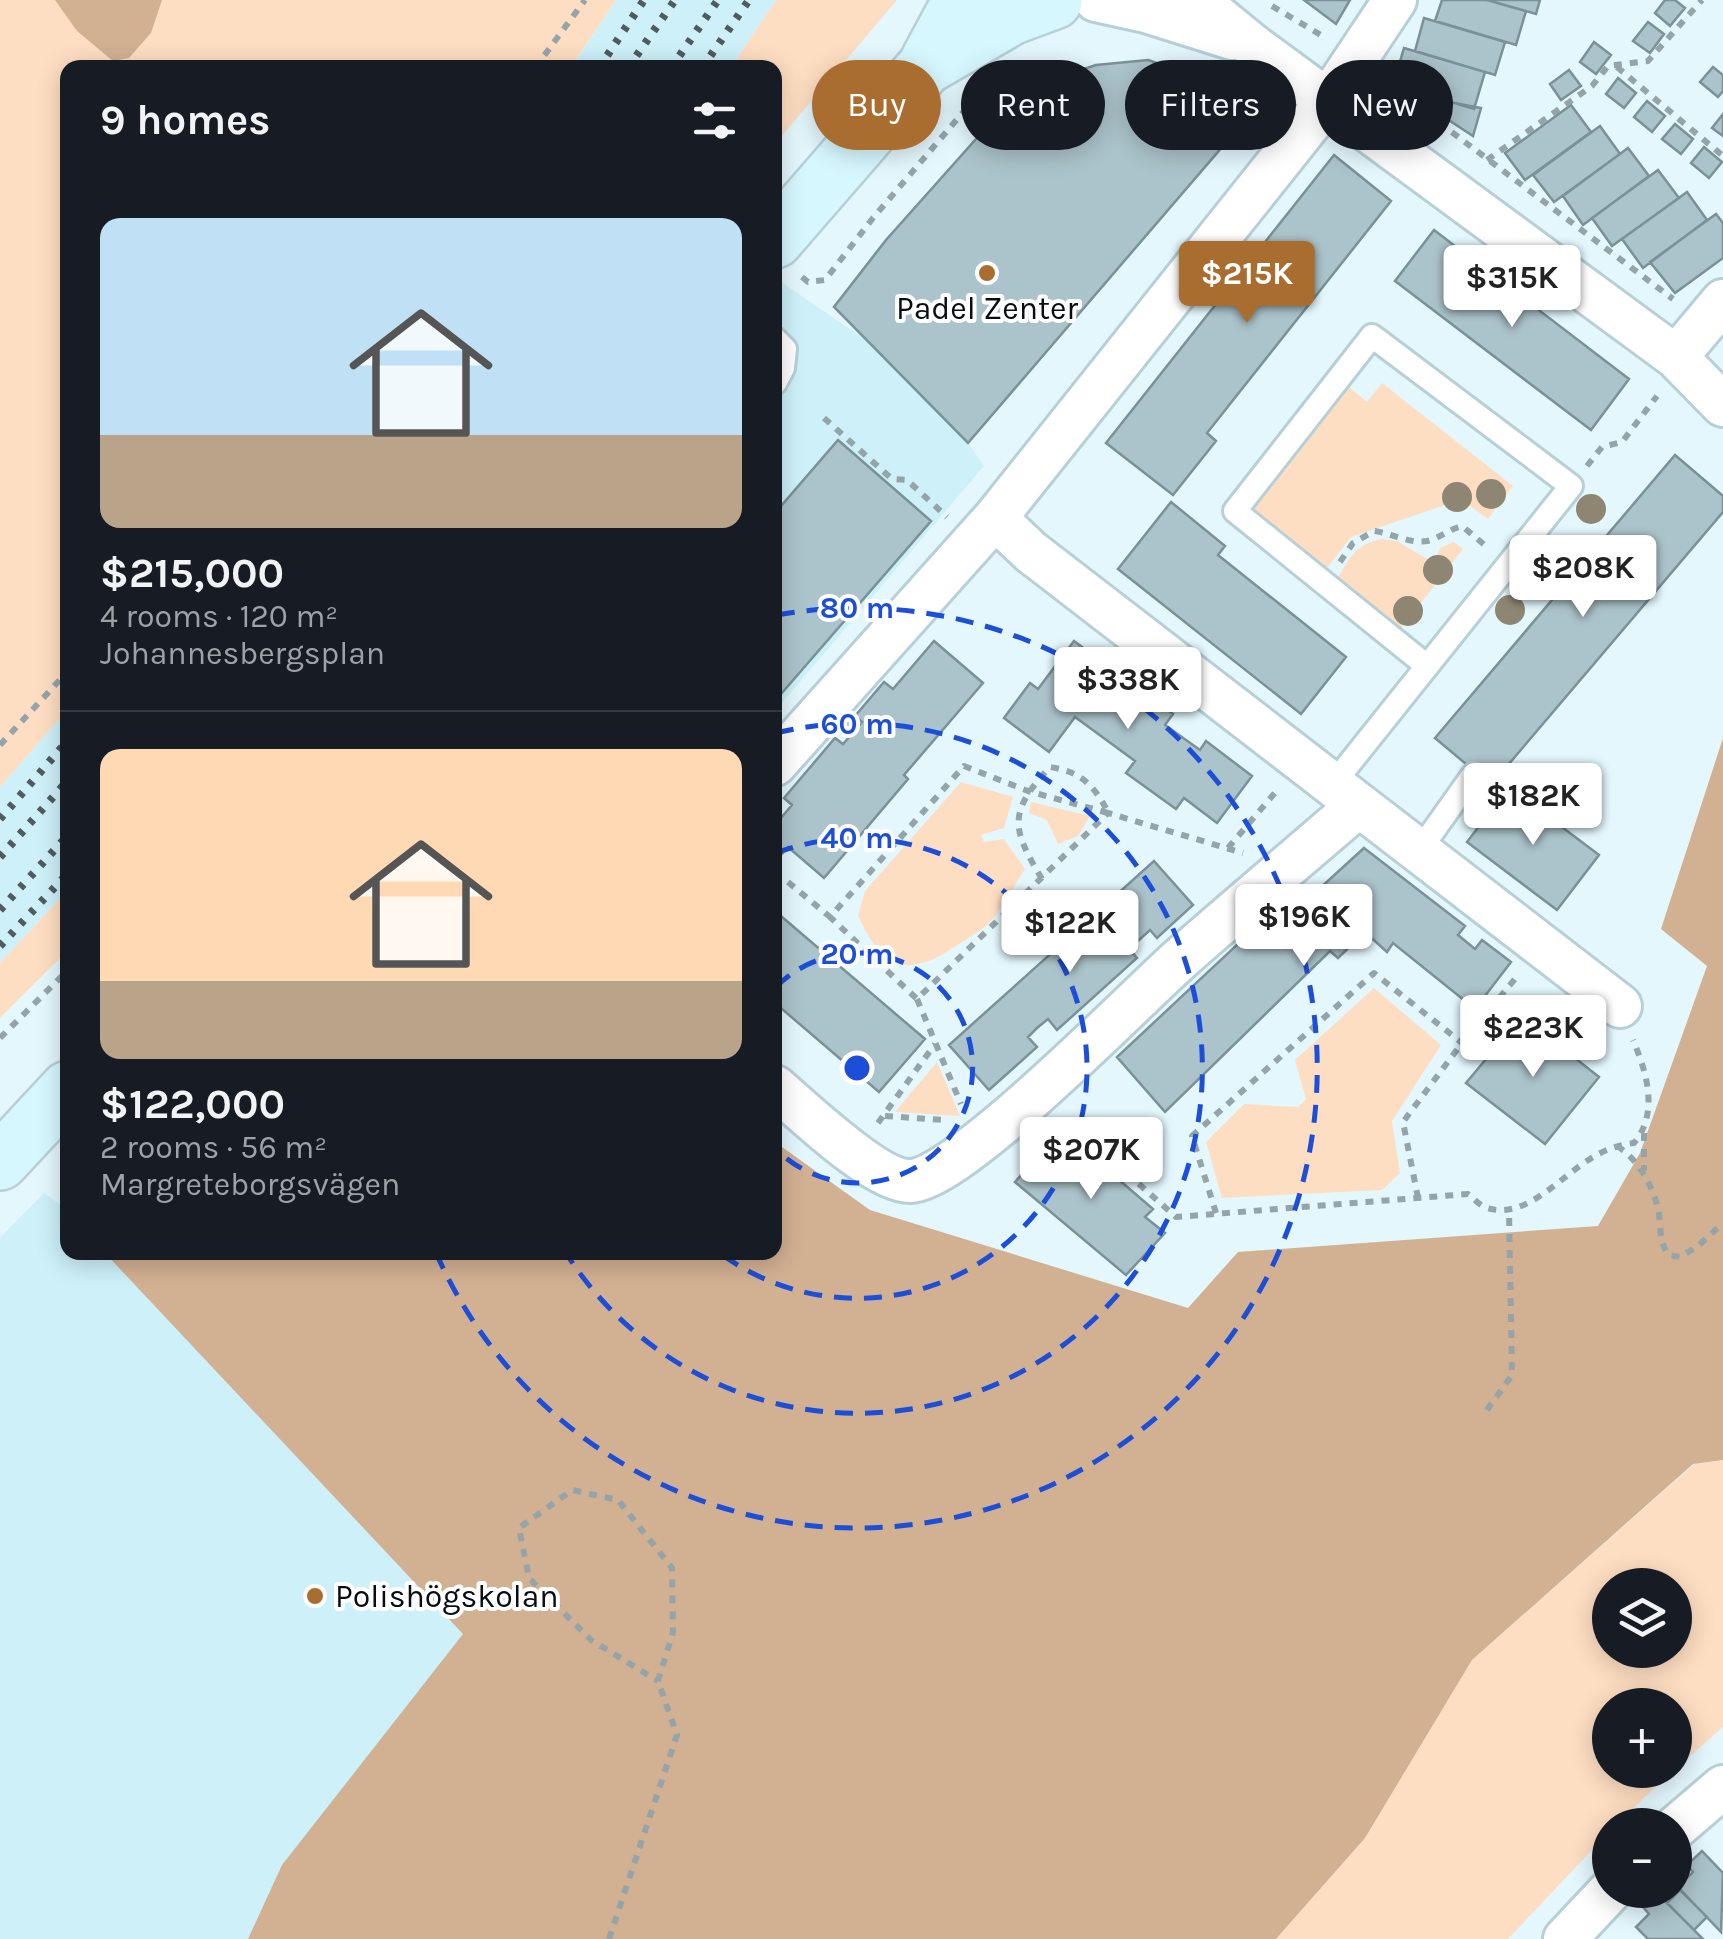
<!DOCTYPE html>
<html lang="en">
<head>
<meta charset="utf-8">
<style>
  body { margin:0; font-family:Karla,sans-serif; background:#20242c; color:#f1f3f6; height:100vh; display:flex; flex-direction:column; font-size:38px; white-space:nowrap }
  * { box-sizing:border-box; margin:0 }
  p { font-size:32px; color:#9ea1a6 }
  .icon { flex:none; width:55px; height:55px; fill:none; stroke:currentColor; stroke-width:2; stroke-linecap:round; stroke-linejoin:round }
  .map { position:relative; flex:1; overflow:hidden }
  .panel { position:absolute; left:60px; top:60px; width:722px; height:1200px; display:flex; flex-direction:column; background:#171b24; border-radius:20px; box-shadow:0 5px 25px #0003 }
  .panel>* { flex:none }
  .hud { position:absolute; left:812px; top:60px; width:760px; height:90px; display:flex; gap:20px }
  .fabs { position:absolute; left:1592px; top:1568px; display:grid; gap:20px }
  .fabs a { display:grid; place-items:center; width:100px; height:100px; border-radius:50%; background:#171b24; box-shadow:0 5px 25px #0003; font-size:50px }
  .price { position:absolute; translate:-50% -85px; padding:0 22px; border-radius:10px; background:#fff; color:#222; font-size:32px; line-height:65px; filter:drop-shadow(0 2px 5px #0008) }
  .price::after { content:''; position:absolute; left:50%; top:60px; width:30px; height:22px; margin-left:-15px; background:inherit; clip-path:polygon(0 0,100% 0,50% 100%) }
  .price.on { background:#a96e2f; color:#fff }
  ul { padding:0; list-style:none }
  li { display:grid; align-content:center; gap:20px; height:530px; padding:0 40px }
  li+li { border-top:2px solid #363941 }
  li span { display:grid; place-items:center; height:310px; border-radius:20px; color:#555 }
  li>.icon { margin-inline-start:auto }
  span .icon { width:180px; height:180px; fill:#fffc; stroke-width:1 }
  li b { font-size:42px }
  h2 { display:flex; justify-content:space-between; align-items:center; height:120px; padding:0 40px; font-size:42px }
  .chip { padding:0 35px; border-radius:45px; background:#171b24; box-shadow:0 5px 25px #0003; font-size:35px; line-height:90px }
  .chip.on { background:#a96e2f; color:#fff }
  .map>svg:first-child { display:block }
  .built { fill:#cdf0f9 }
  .green { fill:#fedec2; fill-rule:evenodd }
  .forest { fill:#d2b092 }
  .building { fill:#abc3ca; stroke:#799197; stroke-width:2.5 }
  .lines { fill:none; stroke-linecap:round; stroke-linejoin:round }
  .lane-casing { stroke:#b7d0d7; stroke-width:28 }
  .street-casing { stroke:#b7d0d7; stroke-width:48 }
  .secondary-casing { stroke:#b7d0d7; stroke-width:60 }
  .path { stroke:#94a4a9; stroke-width:6; stroke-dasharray:8 8; stroke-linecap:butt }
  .lane { stroke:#fff; stroke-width:22 }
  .street { stroke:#fff; stroke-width:42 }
  .secondary { stroke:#d7f7ff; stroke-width:55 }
  .rail { stroke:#4f5b5f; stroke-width:8; stroke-dasharray:5 10; stroke-linecap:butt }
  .tree { fill:#8e8572 }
  .ring { fill:none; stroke:#1d4ed8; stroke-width:5; stroke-dasharray:18 12 }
  .poi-dot { fill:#a96e2f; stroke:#fff; stroke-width:4 }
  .labels { text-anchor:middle; stroke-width:8; stroke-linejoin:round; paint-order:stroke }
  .poi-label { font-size:32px; fill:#060e11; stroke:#fff }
  .centre { fill:#1d4ed8; stroke:#fff; stroke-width:5 }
  .ring-label { font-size:30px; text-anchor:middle; font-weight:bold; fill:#1d4ed8; stroke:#fff; stroke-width:8; stroke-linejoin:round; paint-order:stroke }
</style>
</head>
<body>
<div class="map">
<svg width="1723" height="1939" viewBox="0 0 1723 1939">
  <rect width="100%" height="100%" fill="#e3f7fd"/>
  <path class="built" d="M616,0h160l-45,67 -160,1z
    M778,280l91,62 99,101 16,23 -209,245v-427z
    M67,710v181l-67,72v-176z
    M44,1193l23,16 1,43 63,1 999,686h-1130v-701z"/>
  <path class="green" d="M0,0h616l-45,67 -503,1 -1,642 -67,77z
    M776,0h121l-122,144v-76l-44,-1z
    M1344,383l23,19 15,-19 131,103 -25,33 -18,-13 -25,-1 -94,32 -27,35 -79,-63z
    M1382,539l15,2 32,19 8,-4 3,-8 14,-6 9,7 -64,82 -63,-50c13,-22 19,-37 46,-42z
    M961,782l52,15 -9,31 -23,7 3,7 20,-3 21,30c-11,16 -21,37 -34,52 -8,9 -22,16 -32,23 -49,34 -75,28 -101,-28l7,-25z
    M1031,802l59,14 -12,20 -20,8 -11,-24 -18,-7z
    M67,891v60l-67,67v-55z
    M1374,988l67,57 -49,76 8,52 -18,17 -160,8 -16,-56 38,-38 54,3 8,-8 -11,-39z
    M937,1062l23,54 -65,-4z
    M1723,1460v267l-48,42v-64h-65v65h63l-57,55h-6v6l-102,108h-232l89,-101 107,-178 222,-196zM1610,1585h65v65h-65z"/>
  <path class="forest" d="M55,0h107l-11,33 -22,25 -16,3 -36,-30z
    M1723,738v722l-30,4 -221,196 -107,178 -89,101h-1028l34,-74 181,-231 -358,-381 670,-1v-110l95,68 318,98 50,-56 360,-26 42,-73 67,-187 -46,-37z"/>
  <path class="building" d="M1304,0h46l-14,24z
    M1442,0h45l39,11 -10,34 -81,-24z
    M1487,0h53l-4,14z
    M1665,0h10l10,8 -15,18 -15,-13z
    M1424,18l81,24 -10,33 -80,-24z
    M1648,22l16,12 -14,19 -17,-12z
    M1594,42l17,13 -15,19 -16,-12z
    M1404,48l81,24 -11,37 -81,-24z
    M1148,60l77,26 34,18 -291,339 -134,-136 52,-67 123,-138 41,-22 46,-15z
    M1713,67l10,8v16l-5,6 -18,-15z
    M1569,70l12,16 -20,14 -11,-16z
    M1618,78l18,15 -12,15 -18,-14z
    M1647,101l18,15 -13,16 -18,-15z
    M1449,102l32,6 -8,28 -29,-19z
    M1571,105l20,27 -66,48 -20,-27z
    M1723,114v22l-11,-8z
    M1675,124l18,15 -12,15 -19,-15z
    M1600,126l20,28 -66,48 -21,-27z
    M1704,147l18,15 -13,16 -18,-15z
    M1628,148l21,28 -66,49 -20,-29z
    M1334,155l57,46 -184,232 9,8 -43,54 -67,-52z
    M1658,170l21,28 -67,48 -20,-28z
    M1687,192l20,28 -64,48 -21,-29z
    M1716,214l7,9v35l-48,35 -25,-31z
    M1434,230l195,149 -38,51 -196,-149z
    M838,440l93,81 -156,180v-188z
    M1675,455l48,41v16l-232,273 -56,-47z
    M1171,502l54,44 -7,9 128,102 -45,57 -183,-145z
    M934,641l49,42 -79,92 4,4 -84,99 -36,-31 -13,15v-37l17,-20 -8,-7 51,-60 8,6 19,-22 -7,-6 29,-34 9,7z
    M1074,641l99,73 -8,11 35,25 6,-9 46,35 -35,47 -33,-25 -8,11 -50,-36 9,-12 -60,-44 -26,35 -45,-34 26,-35 8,6z
    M1509,787l90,68 -42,55 -90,-68z
    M1364,848l101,78 -7,9 17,14 7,-9 29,22 -36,47 -82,-66 -6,9 -22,-20 -27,26 -8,-7 -165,161 -48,-55 168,-157 10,11z
    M1154,861l39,44 -36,33 -7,-8 -21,19 8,9 -80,72 -9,-11 -11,9 -9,9 9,10 -48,43 -40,-45z
    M775,911l150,128 -46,53 -104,-89z
    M1522,1016l77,61 -54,67 -79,-61z
    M1060,1129l93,80 -8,8 20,16 -39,42 -111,-93z
    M1702,1851l21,22 -2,59 -43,-45 15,-15 -6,-7z
    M1680,1890l27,27 -13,13 -27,-27z
    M1657,1893l46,46h-55l-12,-12 13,-13 -6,-7z"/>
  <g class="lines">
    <defs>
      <path id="lane" d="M775,339l10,10 -2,19 -8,15
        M1333,784l238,-298 -199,-150 -137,175 192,155
        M1419,851l54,-76"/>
      <path id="street" d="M1096,0l50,11 86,27
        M1197,0l55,45 424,312 47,48
        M1676,357l47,-56
        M995,518l36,34 328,253
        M775,764l220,-246 334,-419 66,-99
        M775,1087c27,23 102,96 136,94 50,-3 223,-181 269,-222 59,-52 120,-103 179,-154l261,201
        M1675,1828l48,-41
        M1565,1939l46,-49"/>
      <path id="secondary" d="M925,67l86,-50 43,-16
        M775,240l150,-173 36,-67
        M0,1162l68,-73"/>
    </defs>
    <use href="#lane" class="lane-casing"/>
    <use href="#street" class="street-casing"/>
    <use href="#secondary" class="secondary-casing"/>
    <path class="path" d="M1272,6l54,32
      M1617,67l106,89
      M535,68l50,-68
      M1388,84l285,215
      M1487,160l105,-74 16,-20 40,-5 54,-61
      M802,277l6,5 17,-2 48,-62 109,-128
      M824,418l68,61 15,1 40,37
      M1587,466l15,-19 20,-5 35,-46
      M1340,562l13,-19 21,-12c17,2 40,15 57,9 11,-4 19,-11 31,-14l25,21
      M0,745l68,-74
      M1108,813l-80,-22 -64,-25 -134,151 87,82 191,-186 135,40
      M1228,848l51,-60
      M1042,879c-31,-51 -34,-67 8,-112 31,5 43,17 58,45
      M788,882l42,35
      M917,999l44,105
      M0,1038l68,-68
      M885,1116l58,4
      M1067,1120l109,97 292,-23c5,4 12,12 19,14 39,12 73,-31 103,-49 14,-9 28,-14 44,-16 25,-30 13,-70 -1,-103
      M878,1123l57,-79
      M1644,1133v38
      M1617,1146c24,15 42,50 43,78 1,14 1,18 8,31l12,2 18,-11 25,-23
      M1418,1198l-15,-76 59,-79
      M1216,1213l-24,-77 182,-163 88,70 57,-69
      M1487,1410l25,-35 -3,-166
      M609,1939l68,-204 -19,-54 15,-49 -1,-64 -54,-68 -46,-10 -53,38 10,50 62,62 67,41"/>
    <use href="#lane" class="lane"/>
    <use href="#street" class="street"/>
    <use href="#secondary" class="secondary"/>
    <path class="rail" d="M599,68l45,-68
      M628,68l47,-68
      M671,68l47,-68
      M702,68l47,-68
      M0,819l68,-79
      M0,857l68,-77
      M0,910l68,-75
      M0,946l68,-73"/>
  </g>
  <g class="tree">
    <circle cx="1491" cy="494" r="15"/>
    <circle cx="1457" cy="497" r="15"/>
    <circle cx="1591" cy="509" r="15"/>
    <circle cx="1438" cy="570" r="15"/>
    <circle cx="1510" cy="610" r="15"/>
    <circle cx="1408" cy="611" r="15"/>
  </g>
  <g class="ring">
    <path d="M776 987A115 115 0 1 1 776 1149"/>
    <path d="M776 853A230 230 0 1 1 720 1253"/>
    <path d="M776 733A345 345 0 1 1 566 1253"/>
    <path d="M777 615A460 460 0 1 1 437 1255"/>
  </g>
  <g class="poi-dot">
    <circle cx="987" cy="273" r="10"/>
    <circle cx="315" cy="1596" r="10"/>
  </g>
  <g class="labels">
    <g class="poi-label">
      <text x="987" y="319">Padel Zenter</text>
      <text x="335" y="1607" text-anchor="start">Polishögskolan</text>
    </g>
  </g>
  <circle cx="857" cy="1068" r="15" class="centre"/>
  <g class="ring-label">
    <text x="857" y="618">80 m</text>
    <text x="857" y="734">60 m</text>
    <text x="857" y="848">40 m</text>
    <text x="857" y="964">20 m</text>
  </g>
</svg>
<div class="fabs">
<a><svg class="icon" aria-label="layers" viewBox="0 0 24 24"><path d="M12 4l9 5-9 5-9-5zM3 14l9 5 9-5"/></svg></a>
<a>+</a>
<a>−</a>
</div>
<b class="price on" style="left:1247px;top:326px">$215K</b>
<b class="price" style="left:1512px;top:330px">$315K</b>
<b class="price" style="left:1583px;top:620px">$208K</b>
<b class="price" style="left:1128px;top:732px">$338K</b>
<b class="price" style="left:1533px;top:848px">$182K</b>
<b class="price" style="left:1304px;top:969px">$196K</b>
<b class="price" style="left:1070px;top:975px">$122K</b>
<b class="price" style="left:1533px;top:1080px">$223K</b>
<b class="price" style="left:1091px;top:1202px">$207K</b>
<div class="hud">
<a class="chip on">Buy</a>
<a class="chip">Rent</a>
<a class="chip">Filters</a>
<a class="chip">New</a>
</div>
<section class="panel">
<h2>9 homes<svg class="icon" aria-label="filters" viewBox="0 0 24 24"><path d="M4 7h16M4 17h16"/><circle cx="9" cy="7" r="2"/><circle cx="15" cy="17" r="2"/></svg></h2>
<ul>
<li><span style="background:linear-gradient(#bfe0f5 70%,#b9a48a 0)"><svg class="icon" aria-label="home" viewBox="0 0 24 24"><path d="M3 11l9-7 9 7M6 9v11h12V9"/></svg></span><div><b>$215,000</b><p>4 rooms · 120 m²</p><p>Johannesbergsplan</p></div></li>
<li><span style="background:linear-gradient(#ffd9b3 75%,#b9a48a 0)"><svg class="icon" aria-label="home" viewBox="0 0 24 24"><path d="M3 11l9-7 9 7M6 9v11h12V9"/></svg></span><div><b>$122,000</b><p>2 rooms · 56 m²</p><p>Margreteborgsvägen</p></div></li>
</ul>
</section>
</div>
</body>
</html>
